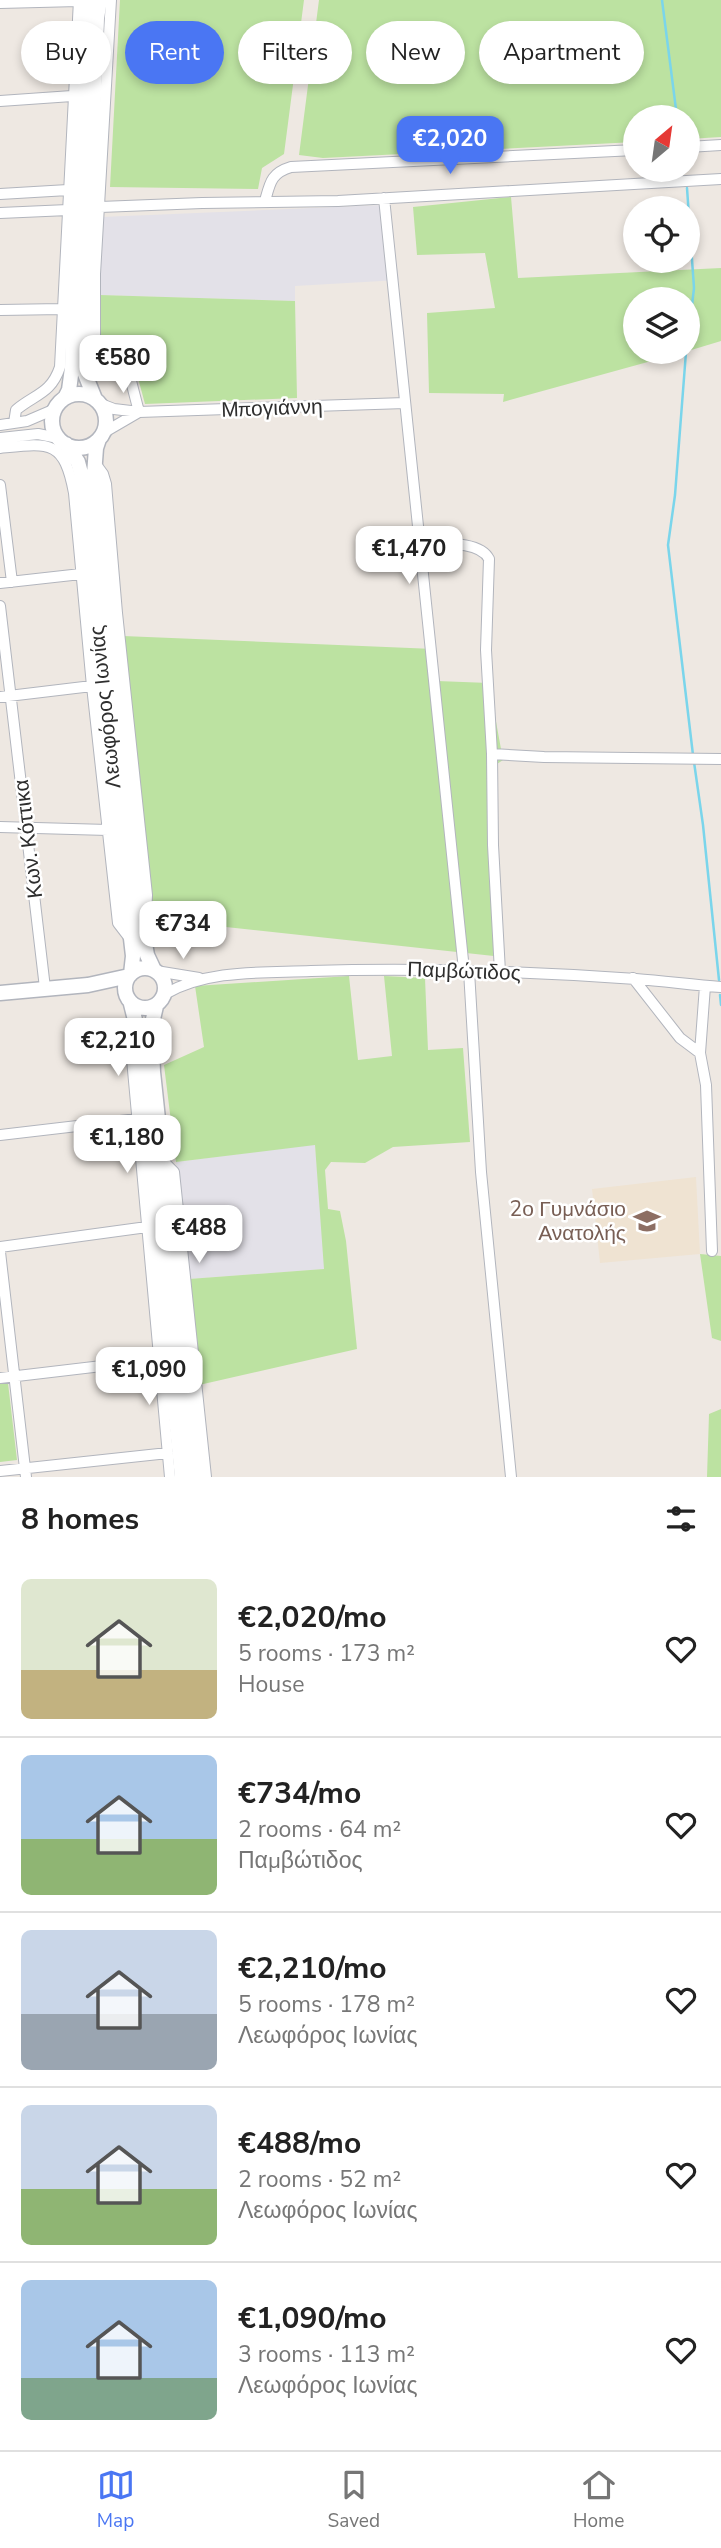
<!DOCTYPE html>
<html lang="en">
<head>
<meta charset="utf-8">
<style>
  body { margin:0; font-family:"Nunito Sans",sans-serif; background:#f6f6f6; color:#222; height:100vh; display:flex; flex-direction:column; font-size:26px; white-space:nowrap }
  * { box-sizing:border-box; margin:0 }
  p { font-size:23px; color:#767676 }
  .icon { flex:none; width:38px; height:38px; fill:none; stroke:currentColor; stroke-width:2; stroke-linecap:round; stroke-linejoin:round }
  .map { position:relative; height:1477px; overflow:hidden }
  .sheet { display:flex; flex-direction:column; background:#fff; flex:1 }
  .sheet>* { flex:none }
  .banner { position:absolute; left:21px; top:21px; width:679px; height:63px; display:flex; gap:14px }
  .needle { width:46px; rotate:29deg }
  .controls { position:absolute; left:623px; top:105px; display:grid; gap:14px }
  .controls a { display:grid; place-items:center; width:77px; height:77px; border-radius:50%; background:#fff; box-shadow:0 4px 10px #0003; font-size:35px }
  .price { position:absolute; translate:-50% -60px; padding:0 16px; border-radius:14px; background:#fff; color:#222; font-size:23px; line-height:46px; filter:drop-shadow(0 2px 4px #0008) }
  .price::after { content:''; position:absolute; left:50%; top:42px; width:21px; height:16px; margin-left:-10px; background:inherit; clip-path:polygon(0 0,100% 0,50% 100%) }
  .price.selected { background:#4a76f3; color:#fff }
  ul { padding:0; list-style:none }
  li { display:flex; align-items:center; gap:21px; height:175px; padding:0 21px }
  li+li { border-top:2px solid #e0e0e0 }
  li span { display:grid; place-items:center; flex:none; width:196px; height:140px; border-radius:10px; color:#555 }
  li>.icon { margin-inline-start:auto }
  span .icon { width:84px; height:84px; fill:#fffc; stroke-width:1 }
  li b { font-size:30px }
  h2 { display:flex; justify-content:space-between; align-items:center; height:84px; padding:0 21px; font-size:30px }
  .pill { padding:0 24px; border-radius:32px; background:#fff; box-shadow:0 4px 10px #0003; font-size:24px; line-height:63px }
  .pill.selected { background:#4a76f3; color:#fff }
  .tabs { display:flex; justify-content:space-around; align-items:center; height:98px; border-top:2px solid #e0e0e0; background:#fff; font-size:19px; color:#767676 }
  .tabs a { display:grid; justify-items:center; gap:4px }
  .tabs .selected { color:#4a76f3 }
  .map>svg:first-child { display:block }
  .industrial { fill:#e3e1e8 }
  .education { fill:#efe3d2 }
  .green { fill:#bce2a1 }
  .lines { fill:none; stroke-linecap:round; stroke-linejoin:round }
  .stream { stroke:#7ad5eb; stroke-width:2.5 }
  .street-casing { stroke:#b2b5bd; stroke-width:12 }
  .secondary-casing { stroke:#b2b5bd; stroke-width:17 }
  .street { stroke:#fff; stroke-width:10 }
  .secondary { stroke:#fff; stroke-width:14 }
  .labels { text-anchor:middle; stroke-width:5; stroke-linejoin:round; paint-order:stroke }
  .street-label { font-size:21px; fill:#2e2e2e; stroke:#fff }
  .education-label { font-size:21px; fill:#785e54; stroke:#fff; text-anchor:end }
</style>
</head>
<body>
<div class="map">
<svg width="721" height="1477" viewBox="0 0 721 1477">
  <rect width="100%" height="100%" fill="#eee8e2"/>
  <path class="industrial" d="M381,205l14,50 4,25 -104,6v15l-195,-6 2,-78z
    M315,1144l10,125 -136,10 -13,-117z"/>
  <path class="education" d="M696,1177l4,77 -100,9 -8,-74z"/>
  <path class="green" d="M120,0h184l-20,154 -22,14 -4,21 -148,-2z
    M319,0h402v137l-33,2v-22h-53v25l-312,16 -24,-3z
    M511,197l7,81 203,-10v73l-33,10v-52h-53v53h49l-181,50 1,-8 -75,-1 -2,-80 68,-5 -10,-55 -68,2 -4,-48z
    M100,295l195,6 2,97 -152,6 -7,-26 -29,-17 -8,-14z
    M123,636l311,13 3,32 52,2 14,77 -6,4 -2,6 8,187 -351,-38z
    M349,976l9,84 34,-4 -8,-80 41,2 3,72 35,-2 7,94 -77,5 -28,16 -34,-1 -6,8 3,39 12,2 6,30 11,108 -158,36 -10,-106 135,-10 -9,-124 -139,17 -12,-97 40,-18 -9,-61z
    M700,1254l21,2v85l-9,-3z
    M8,1383l9,77 -17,2v-78z
    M721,1409v68h-14l2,-63z"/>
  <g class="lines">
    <path class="stream" d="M662,0l15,117
      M687,188l7,100 -6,52
      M686,352l-11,143 -7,50 25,210
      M694,762l9,63 16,155
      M720,995l1,10"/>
    <defs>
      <path id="street" d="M111,0l-16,274v62l7,23 7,8 22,14 8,31
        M0,3l78,-2
        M0,101l72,-5
        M688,147l33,-2
        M0,194l68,-4
        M384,198l80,772
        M265,201c5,-18 6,-28 26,-34l344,-17
        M100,207l102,-4 136,-2 383,-22
        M0,213l68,-3
        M0,310l62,-1
        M101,404l13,5 25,3 266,-9
        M14,423l2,-13c19,-16 35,-16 44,-43l19,-367
        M0,425l27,-4 28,-12
        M103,433l36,-21
        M0,438l38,-4 20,4
        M0,448c49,-5 64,-9 74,45l18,193 26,237 13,17
        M95,463l8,11 3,10 11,129 30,282 -1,20
        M0,485l12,97
        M420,543c19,1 60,-3 69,16l-3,91 6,104 1,91 7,127
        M0,583l81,-9
        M0,606l45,382
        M0,697l92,-11
        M492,754l52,3 177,2
        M0,827l108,3
        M156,971l43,7
        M469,971l12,201 30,305
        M633,978l47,60 20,15 6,32 6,166
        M165,994c43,-25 98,-21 146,-23 108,-3 217,0 325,8 28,2 57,6 85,8
        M136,1045l-4,14 38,418
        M700,1053l5,-67
        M0,1135l137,-16
        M162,1160l12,12 32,305
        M0,1247l147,-20
        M0,1252l26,225
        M0,1378l161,-19
        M0,1471l168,-18"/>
      <path id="secondary" d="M52 421a27 27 0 1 1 54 0a27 27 0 1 1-54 0Z
        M65,398l4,-8 3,-22 1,-59 15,-309
        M95,399l-10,-25 -1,-18 13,-338 3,-18
        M99,439l-3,9 -2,27 20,205 28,246 5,29 7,15
        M66,444l12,18 4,15 20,208 31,271 -2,18
        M125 988a20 20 0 1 1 40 0a20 20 0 1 1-40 0Z
        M0,993l88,-8 41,-9
        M131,1004l5,20 46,453
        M156,1006l-5,22 2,44 43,405"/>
    </defs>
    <use href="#street" class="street-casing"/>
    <use href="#secondary" class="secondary-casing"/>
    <use href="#street" class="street"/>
    <use href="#secondary" class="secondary"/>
  </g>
  <defs>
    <symbol id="school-bare" viewBox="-9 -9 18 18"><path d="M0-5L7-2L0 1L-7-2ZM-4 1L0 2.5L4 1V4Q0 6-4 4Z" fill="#8d6e63" stroke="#fff" stroke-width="2.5" paint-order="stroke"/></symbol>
  </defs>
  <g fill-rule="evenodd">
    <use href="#school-bare" x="628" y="1202" width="38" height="38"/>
  </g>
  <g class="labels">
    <g class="street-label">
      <text transform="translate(272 408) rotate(-2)" y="7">Μπογιάννη</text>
      <text transform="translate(105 707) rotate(-96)" y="7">Λεωφόρος Ιωνίας</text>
      <text transform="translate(28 839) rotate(-97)" y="7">Κων. Κόττικα</text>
      <text transform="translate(464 971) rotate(2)" y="7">Παμβώτιδος</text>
    </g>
    <g class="education-label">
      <text x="626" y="1216">2ο Γυμνάσιο<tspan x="626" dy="24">Ανατολής</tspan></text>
    </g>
  </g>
</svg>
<div class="controls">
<a><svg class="needle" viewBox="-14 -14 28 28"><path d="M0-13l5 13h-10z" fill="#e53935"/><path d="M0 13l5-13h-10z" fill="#767676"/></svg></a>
<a><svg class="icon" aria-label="locate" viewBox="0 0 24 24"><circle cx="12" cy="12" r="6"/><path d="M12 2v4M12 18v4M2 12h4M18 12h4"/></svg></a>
<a><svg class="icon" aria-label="layers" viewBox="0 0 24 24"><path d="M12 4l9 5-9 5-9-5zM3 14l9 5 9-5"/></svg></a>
</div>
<b class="price selected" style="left:450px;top:176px">€2,020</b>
<b class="price" style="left:123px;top:395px">€580</b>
<b class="price" style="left:409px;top:586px">€1,470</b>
<b class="price" style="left:183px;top:961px">€734</b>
<b class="price" style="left:118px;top:1078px">€2,210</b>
<b class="price" style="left:127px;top:1175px">€1,180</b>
<b class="price" style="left:199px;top:1265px">€488</b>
<b class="price" style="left:149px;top:1407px">€1,090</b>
<div class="banner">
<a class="pill">Buy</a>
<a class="pill selected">Rent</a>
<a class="pill">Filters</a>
<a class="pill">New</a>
<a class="pill">Apartment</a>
</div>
</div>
<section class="sheet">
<h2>8 homes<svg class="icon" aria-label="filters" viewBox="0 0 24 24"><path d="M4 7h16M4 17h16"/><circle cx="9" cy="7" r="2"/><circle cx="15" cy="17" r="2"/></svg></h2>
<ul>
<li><span style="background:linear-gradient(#dfe7d0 65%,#c2b280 0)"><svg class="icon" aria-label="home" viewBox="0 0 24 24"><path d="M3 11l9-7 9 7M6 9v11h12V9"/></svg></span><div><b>€2,020/mo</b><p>5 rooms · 173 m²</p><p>House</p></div><svg class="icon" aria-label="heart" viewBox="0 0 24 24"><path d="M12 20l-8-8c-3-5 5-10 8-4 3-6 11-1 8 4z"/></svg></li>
<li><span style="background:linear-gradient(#a9c7e8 60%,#8fb573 0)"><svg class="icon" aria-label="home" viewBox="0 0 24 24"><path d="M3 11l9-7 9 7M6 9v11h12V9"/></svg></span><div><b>€734/mo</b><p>2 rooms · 64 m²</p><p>Παμβώτιδος</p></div><svg class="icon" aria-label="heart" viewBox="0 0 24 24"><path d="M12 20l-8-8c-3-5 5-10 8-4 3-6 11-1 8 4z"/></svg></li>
<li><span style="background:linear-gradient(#c9d6e8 60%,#9aa5b1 0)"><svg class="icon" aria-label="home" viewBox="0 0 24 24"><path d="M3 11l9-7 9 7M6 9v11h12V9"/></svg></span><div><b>€2,210/mo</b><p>5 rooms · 178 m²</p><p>Λεωφόρος Ιωνίας</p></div><svg class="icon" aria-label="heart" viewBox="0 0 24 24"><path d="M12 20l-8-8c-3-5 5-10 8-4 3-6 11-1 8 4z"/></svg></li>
<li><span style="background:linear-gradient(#c9d6e8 60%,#8fb573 0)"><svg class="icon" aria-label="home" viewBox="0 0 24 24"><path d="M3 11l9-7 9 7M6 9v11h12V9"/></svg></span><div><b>€488/mo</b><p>2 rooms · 52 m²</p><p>Λεωφόρος Ιωνίας</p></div><svg class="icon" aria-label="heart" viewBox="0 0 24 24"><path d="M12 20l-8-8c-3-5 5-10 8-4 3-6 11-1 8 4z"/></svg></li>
<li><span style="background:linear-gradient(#a9c7e8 70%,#7fa58c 0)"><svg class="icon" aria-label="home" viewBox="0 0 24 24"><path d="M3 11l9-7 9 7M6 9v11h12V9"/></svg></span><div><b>€1,090/mo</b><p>3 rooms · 113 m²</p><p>Λεωφόρος Ιωνίας</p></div><svg class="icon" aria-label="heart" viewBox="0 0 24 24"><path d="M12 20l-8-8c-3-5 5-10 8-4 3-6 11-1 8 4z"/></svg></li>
</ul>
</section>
<nav class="tabs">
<a class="selected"><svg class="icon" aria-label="map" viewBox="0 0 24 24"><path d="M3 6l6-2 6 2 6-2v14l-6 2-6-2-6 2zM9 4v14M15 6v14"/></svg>Map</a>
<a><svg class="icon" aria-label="saved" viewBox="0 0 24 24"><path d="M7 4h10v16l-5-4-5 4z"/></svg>Saved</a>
<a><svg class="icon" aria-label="home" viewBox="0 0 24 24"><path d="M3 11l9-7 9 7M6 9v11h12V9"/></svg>Home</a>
</nav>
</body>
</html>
